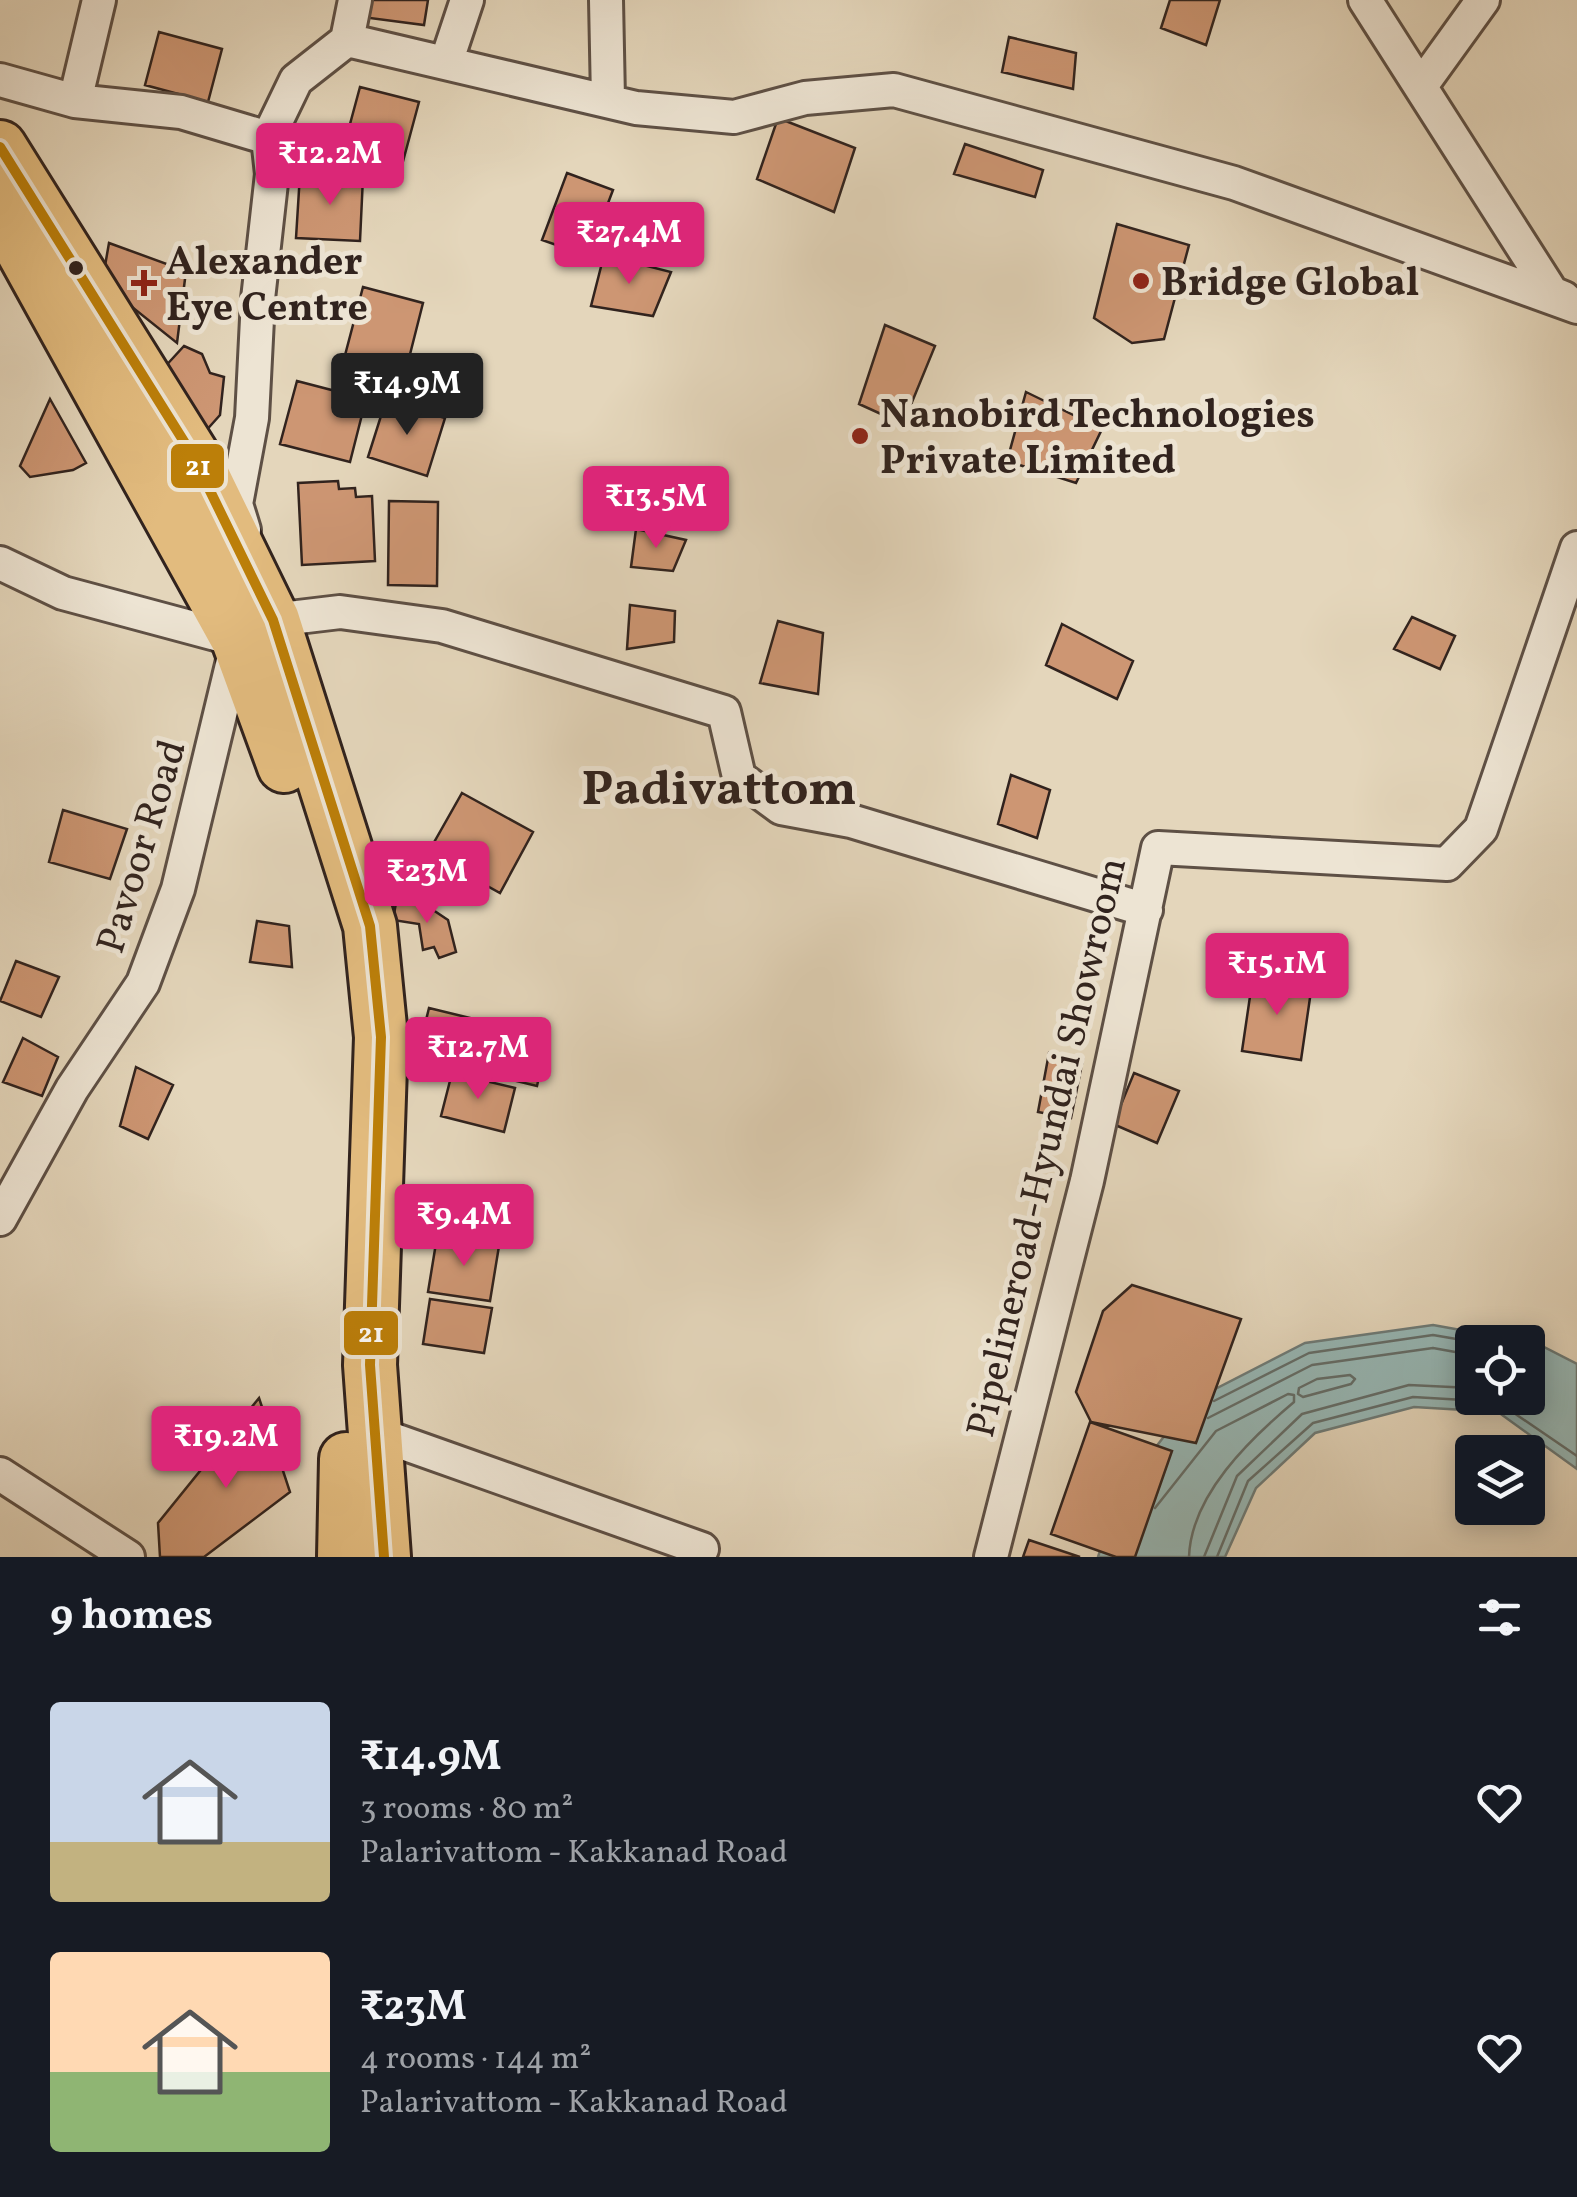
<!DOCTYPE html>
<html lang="en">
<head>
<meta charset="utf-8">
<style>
  body { margin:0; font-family:Vollkorn,serif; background:#242831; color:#f1f3f6; height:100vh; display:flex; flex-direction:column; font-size:38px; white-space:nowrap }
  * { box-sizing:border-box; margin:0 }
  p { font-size:32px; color:#9ea1a6 }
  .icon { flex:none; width:55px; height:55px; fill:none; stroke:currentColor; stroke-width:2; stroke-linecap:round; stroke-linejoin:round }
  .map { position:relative; height:1557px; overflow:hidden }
  .side { display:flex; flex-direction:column; background:#171b24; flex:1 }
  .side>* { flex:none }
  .controls { position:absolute; left:1455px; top:1325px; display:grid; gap:20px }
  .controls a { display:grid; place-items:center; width:90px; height:90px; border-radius:10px; background:#171b24; box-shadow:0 5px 25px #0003; font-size:50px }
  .price { position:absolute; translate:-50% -85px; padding:0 22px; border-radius:10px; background:#db2777; color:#fff; font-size:32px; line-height:65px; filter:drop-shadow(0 2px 5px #0008) }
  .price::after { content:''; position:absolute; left:50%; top:60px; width:30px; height:22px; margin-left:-15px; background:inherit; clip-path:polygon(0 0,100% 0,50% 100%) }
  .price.active { background:#222; color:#fff }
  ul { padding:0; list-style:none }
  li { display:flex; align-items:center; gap:30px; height:250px; padding:0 50px }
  li span { display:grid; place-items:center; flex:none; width:280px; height:200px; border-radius:10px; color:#555 }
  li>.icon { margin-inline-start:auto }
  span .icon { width:120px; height:120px; fill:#fffc; stroke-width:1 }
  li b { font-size:42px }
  h2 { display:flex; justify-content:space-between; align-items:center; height:120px; padding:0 50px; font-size:42px }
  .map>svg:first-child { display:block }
  .water { fill:#97b8b6; stroke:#6e7c79; stroke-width:2.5; fill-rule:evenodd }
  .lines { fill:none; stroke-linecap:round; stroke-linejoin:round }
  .shore { stroke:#646e6a; stroke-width:2.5 }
  .building { fill:#cd9673; stroke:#31231e; stroke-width:2.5 }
  .street-casing { stroke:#5e5045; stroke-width:38 }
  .primary-casing { stroke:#31231e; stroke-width:58 }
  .street { stroke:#ede4d3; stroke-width:32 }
  .primary { stroke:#e2bb7e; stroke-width:52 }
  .bus-1-casing { stroke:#ede4d3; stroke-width:18 }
  .bus-1 { stroke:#bc7f09; stroke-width:10 }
  .bus-dot { fill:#31231e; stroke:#ede4d3; stroke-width:4 }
  .poi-dot { fill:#8f2418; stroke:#ede4d3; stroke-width:4 }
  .labels { text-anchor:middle; stroke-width:10; stroke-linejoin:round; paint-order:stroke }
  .poi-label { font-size:40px; font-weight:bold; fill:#31231e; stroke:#ede4d3; text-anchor:start }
  .street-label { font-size:40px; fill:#31231e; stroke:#ede4d3 }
  .district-label { font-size:50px; font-weight:bold; fill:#31231e; stroke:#ede4d3 }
  .line-badge { stroke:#ede4d3; stroke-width:4 }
  .badge-label { font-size:28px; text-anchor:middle; font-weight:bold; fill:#fff }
</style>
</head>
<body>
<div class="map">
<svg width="1577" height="1557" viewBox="0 0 1577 1557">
  <rect width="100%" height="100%" fill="#e4d6bb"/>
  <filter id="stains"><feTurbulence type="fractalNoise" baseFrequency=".002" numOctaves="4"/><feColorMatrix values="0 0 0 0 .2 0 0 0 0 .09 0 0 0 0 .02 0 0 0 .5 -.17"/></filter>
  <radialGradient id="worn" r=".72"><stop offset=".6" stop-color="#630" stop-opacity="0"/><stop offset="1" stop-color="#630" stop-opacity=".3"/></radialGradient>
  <path class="water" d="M1433,1325l105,19 39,20v105l-79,-57 -84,-5 -99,26 -59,55 -31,69h-127l20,-62 74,-94 113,-58zM1472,1342h56v56h-56z"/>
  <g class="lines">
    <path class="shore" d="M1350,1375l5,4 -4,5 -48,13 -5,-3 1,-6 18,-9z
      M1214,1401l95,-48 124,-18 41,7
      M1208,1418l104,-53 121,-17 39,7
      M1155,1508l61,-77 72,-37 6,1v7c-44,37 -103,93 -105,155
      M1204,1557l33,-81 65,-62 107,-29 63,3
      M1217,1557l31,-76 65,-58 100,-26 85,5 79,54"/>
  </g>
  <path class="building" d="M364,0h64l-4,25 -62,-8z
    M1170,0h50l-14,45 -45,-17z
    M159,32l63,17 -14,53 -63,-17z
    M1009,37l67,16 -3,36 -71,-17z
    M360,87l59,15 -17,63 -59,-15z
    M778,118l77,30 -21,64 -77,-33z
    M965,144l78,26 -8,27 -81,-23z
    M567,173l46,17 -25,66 -46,-16z
    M300,174l63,3 -3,64 -64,-3z
    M1117,224l72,21 -25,94 -32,4 -38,-25z
    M109,243l77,28 -9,72 -75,-60z
    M604,255l67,17 -18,44 -62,-10z
    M363,287l60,16 -18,71 -61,-15z
    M885,325l50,21 -32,78 -44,-20z
    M184,346l18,8 8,19 14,4 -4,38 -17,19 -42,-63z
    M297,381l69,18 -16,63 -70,-18z
    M1026,392l76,37 -26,54 -69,-22z
    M50,399l36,64 -13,7 -43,7 -10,-11z
    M386,400l59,18 -18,58 -59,-19z
    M338,481l1,8 16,-1 1,9 16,-1 3,65 -73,4 -4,-82z
    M389,501l49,1 -1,84 -49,-1z
    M636,529l50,11 -13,31 -42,-4z
    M630,605l45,6 -1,31 -47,7z
    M1412,617l43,19 -15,33 -46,-20z
    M778,621l45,12 -5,61 -58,-11z
    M1062,624l71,37 -16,38 -71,-34z
    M1011,775l39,15 -13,48 -39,-14z
    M462,793l71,39 -33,61 -72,-40z
    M63,810l64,19 -17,50 -61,-17z
    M397,897l27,7 24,16 8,32 -17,6 -5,-11 -11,3 -4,-26 -26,-4z
    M257,921l32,5 3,41 -42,-5z
    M16,961l43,16 -18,40 -41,-16z
    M1253,976l59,8 -11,76 -59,-9z
    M429,1008l119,29 -11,49 -120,-29z
    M23,1038l35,19 -16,39 -39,-14z
    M1049,1053l34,6 -12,59 -33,-6z
    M136,1067l37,18 -25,54 -28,-13z
    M452,1073l63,15 -11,44 -63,-16z
    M1134,1073l45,18 -22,52 -44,-19z
    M437,1237l62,9 -9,55 -62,-9z
    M1132,1285l109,34 -45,124 -105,-21 -15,-30 27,-81z
    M430,1299l62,9 -8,45 -61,-9z
    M259,1398l31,94 -86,65h-44l-2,-34z
    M1090,1422l82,29 -37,106h-19l-65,-23z
    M1029,1540l51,17h-57z"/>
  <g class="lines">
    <defs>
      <path id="street" d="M606,0l2,99
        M1365,0l187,293 12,5
        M347,40l8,-40
        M447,60l20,-60
        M0,80l75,21 106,11 87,26
        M1421,86l62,-86
        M75,101l24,-101
        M244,530l-8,-26 16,-86 6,-119 14,-125 -4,-36 28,-58 51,-40 289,68 98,9 71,-19 89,-8 340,93 343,124
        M0,563l63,30 175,47 -60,249 -35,94 -71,106 -72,130
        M268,605l5,15 67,-8 102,14 282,86 15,65 42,31 70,13 295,89
        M372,1432l330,117
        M0,1474l128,83
        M991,1557l96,-376 71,-333 289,16 34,-35 96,-281"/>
      <path id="primary" d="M0,147l193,309 80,164 97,306 11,111 -11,328 14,192
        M4,217l234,423 46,126
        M344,1557l2,-98"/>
    </defs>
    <use href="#street" class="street-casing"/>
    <use href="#primary" class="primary-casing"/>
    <use href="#street" class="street"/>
    <use href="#primary" class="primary"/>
    <defs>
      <path id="bus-1" d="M0,147l193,309 80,164 97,306 11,111 -11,328 14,192"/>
    </defs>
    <use href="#bus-1" class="bus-1-casing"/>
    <use href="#bus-1" class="bus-1"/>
  </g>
  <circle class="bus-dot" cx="76" cy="268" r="9"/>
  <g class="poi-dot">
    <circle cx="1141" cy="281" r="10"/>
    <path d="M139 268h10v10h10v10h-10v10h-10v-10h-10v-10h10z"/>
    <circle cx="860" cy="436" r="10"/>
  </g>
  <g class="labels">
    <g class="poi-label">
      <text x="166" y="274">Alexander<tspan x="166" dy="46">Eye Centre</tspan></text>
      <text x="1161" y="295">Bridge Global</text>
      <text x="880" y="427">Nanobird Technologies<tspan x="880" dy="46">Private Limited</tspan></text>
    </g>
    <g class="street-label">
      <text transform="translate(140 846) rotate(-73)" y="14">Pavoor Road</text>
      <text transform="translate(1045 1147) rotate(-77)" y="14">Pipelineroad-Hyundai Showroom</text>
    </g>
    <g class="district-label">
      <text x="719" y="804">Padivattom</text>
    </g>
  </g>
  <g class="line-badge">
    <rect x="169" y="442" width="57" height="48" rx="10" fill="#bc7f09"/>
    <rect x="342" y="1309" width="58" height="48" rx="10" fill="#bc7f09"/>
  </g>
  <g class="badge-label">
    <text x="198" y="475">21</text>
    <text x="371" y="1342">21</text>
  </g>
  <rect width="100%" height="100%" filter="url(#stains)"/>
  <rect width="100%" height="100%" fill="url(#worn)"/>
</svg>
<div class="controls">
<a><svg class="icon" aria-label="locate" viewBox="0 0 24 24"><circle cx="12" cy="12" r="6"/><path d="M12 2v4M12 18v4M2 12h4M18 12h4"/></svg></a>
<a><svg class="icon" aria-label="layers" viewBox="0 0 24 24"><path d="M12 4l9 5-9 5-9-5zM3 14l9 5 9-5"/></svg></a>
</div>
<b class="price" style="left:330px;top:208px">₹12.2M</b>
<b class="price" style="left:629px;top:287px">₹27.4M</b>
<b class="price active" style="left:407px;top:438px">₹14.9M</b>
<b class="price" style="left:656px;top:551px">₹13.5M</b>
<b class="price" style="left:427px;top:926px">₹23M</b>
<b class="price" style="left:1277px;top:1018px">₹15.1M</b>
<b class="price" style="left:478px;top:1102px">₹12.7M</b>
<b class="price" style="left:464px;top:1269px">₹9.4M</b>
<b class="price" style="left:226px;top:1491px">₹19.2M</b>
</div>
<section class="side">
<h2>9 homes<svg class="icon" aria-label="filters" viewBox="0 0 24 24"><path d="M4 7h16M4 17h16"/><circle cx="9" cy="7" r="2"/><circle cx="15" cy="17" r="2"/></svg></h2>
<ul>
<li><span style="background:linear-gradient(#c9d6e8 70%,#c2b280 0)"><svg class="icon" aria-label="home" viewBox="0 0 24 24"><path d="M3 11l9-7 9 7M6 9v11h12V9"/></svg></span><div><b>₹14.9M</b><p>3 rooms · 80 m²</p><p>Palarivattom - Kakkanad Road</p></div><svg class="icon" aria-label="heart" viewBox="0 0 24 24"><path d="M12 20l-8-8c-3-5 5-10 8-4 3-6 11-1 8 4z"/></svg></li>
<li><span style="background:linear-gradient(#ffd9b3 60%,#8fb573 0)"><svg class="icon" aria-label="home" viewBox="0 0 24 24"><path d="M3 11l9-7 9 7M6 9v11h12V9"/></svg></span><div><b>₹23M</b><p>4 rooms · 144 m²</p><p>Palarivattom - Kakkanad Road</p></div><svg class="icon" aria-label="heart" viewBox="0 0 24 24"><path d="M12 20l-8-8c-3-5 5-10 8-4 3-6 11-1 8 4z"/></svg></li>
</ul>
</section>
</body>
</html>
